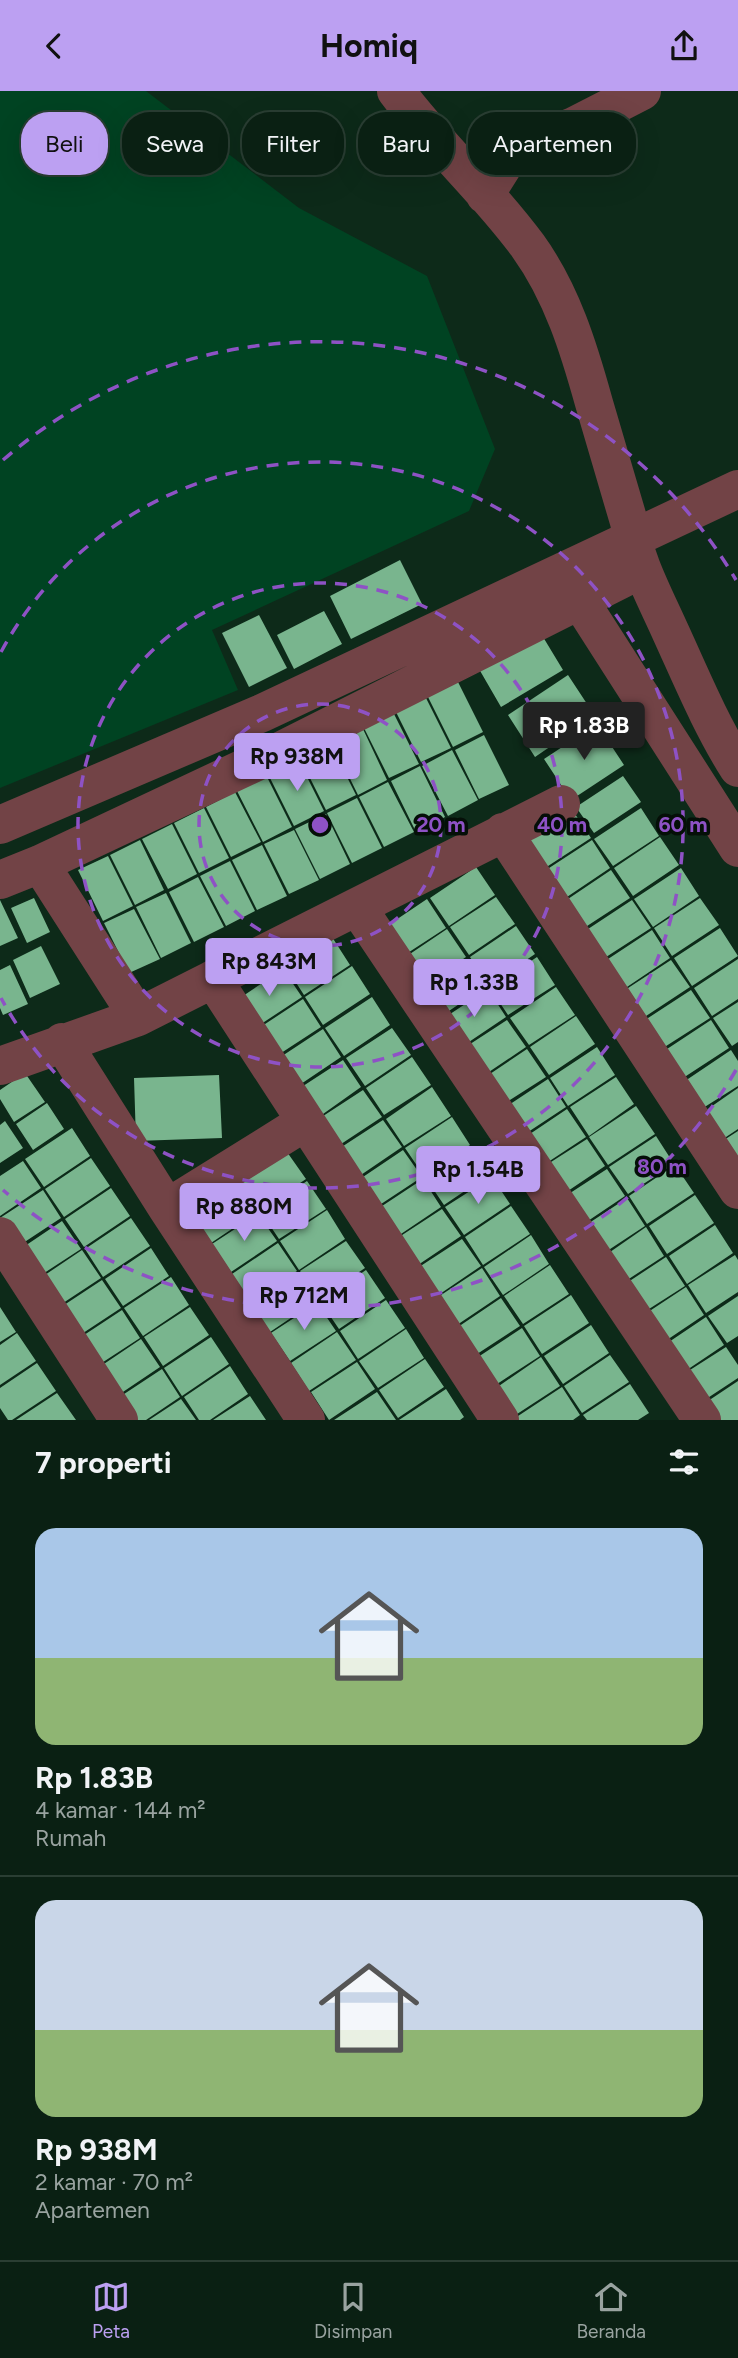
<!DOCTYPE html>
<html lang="id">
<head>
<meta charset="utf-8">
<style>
  body { margin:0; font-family:Figtree,sans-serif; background:#13281c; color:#f1f3f6; height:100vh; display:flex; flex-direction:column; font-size:26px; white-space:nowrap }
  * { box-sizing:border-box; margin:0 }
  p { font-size:23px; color:#99a3a0 }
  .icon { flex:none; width:38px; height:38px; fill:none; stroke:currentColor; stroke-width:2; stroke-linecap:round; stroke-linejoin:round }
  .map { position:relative; height:1329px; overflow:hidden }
  .drawer { display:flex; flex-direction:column; background:#0a2013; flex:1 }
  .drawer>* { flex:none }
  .hud { position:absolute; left:21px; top:21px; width:696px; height:63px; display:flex; gap:14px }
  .price { position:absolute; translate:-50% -60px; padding:0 16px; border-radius:7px; background:#bca0f2; color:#111; font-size:23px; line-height:46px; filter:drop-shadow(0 2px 4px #0008) }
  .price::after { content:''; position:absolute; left:50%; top:42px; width:21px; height:16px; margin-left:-10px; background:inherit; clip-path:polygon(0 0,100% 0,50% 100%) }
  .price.selected { background:#222; color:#fff }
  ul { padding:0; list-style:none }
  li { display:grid; align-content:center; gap:14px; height:371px; padding:0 35px }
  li+li { border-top:2px solid #2a3e33 }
  li span { display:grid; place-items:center; height:217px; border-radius:21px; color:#555 }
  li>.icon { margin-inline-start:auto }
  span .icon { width:126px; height:126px; fill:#fffc; stroke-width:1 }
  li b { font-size:30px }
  h2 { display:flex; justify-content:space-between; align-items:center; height:84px; padding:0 35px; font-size:30px }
  .chip { padding:0 24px; border-radius:28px; background:#0a2013; box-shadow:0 7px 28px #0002,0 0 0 2px #2a3e33; font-size:24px; line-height:63px }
  .chip.selected { background:#bca0f2; color:#111 }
  header { display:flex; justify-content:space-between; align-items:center; height:91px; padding:0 35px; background:#bca0f2; color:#111; font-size:32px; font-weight:700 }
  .menu { display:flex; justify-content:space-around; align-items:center; height:98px; border-top:2px solid #2a3e33; background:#0a2013; font-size:19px; color:#99a3a0 }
  .menu a { display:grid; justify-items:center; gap:4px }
  .menu .selected { color:#bca0f2 }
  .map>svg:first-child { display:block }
  .water { fill:#004322 }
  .building { fill:#79b58e }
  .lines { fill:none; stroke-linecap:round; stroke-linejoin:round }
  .minor { stroke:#724346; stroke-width:38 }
  .ring { fill:none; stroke:#8e52c5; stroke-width:3.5; stroke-dasharray:12 9 }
  .centre { fill:#8e52c5; stroke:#050f08; stroke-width:3.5 }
  .ring-label { font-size:21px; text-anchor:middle; font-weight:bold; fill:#8e52c5; stroke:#050f08; stroke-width:7; stroke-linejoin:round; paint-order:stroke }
</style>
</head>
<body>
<header><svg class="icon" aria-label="back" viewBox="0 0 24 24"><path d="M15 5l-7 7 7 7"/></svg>Homiq<svg class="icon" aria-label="share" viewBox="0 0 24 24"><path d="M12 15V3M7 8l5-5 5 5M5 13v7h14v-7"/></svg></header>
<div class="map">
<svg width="738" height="1329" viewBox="0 0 738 1329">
  <rect width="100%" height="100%" fill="#0d2a19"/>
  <path class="water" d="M0,0h146l153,117 128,68 68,173 -26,62 -257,119 26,60 -238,98z"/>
  <path class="building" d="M400,469l22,44 -71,35 -21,-43z
    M324,520l18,33 -48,25 -17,-34z
    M259,524l28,53 -38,19 -27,-54z
    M540,541l23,38 -62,37 -22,-38z
    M568,584l27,41 -60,41 -27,-42z
    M458,591l25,50 -30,15 -25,-50z
    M426,607l25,50 -30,14 -25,-50z
    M394,623l25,50 -30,14 -25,-50z
    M597,633l27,41 -53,35 -27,-41z
    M363,638l24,51 -29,15 -25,-51z
    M484,644l25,50 -30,14 -24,-49z
    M331,654l25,50 -30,15 -25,-50z
    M452,659l26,50 -30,16 -26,-50z
    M299,670l25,50 -30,15 -25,-50z
    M420,675l25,51 -29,15 -25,-51z
    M623,685l18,26 -47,31 -18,-26z
    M267,686l25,50 -29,15 -26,-51z
    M388,691l26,50 -30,15 -25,-50z
    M235,701l26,50 -30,15 -25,-50z
    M357,707l25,50 -30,15 -25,-50z
    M204,717l25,50 -30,15 -25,-50z
    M641,717l18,28 -46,30 -19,-27z
    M573,720l18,27 -46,30 -17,-27z
    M326,723l24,50 -30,15 -25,-50z
    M172,733l25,50 -29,15 -26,-50z
    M294,739l25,50 -30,14 -25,-50z
    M660,746l19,28 -46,31 -19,-28z
    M140,749l24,50 -29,15 -25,-50z
    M592,749l18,28 -46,31 -18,-29z
    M262,754l25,51 -30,14 -25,-50z
    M108,765l25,50 -30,15 -25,-51z
    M230,770l25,50 -29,15 -26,-50z
    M476,776l19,28 -46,31 -19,-28z
    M681,777l18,28 -46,31 -19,-28z
    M611,779l19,28 -46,30 -19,-27z
    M198,786l26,50 -30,15 -25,-50z
    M166,802l25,50 -30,15 -25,-51z
    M496,806l19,27 -46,31 -19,-28z
    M34,807l16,34 -23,11 -16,-35z
    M700,807l19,27 -47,31 -18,-28z
    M427,808l19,29 -46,30 -19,-28z
    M0,809l18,38 -18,8z
    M632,809l19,28 -48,31 -18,-28z
    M134,818l26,50 -31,14 -25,-50z
    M516,835l19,28 -47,32 -18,-29z
    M720,837l18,28 -46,30 -18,-28z
    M447,838l19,28 -46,31 -19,-28z
    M652,839l18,28 -46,31 -19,-28z
    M332,846l18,28 -46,30 -18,-28z
    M41,855l19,38 -30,14 -17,-38z
    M537,866l18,28 -47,30 -18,-27z
    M467,868l19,27 -46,31 -19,-28z
    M738,868v40l-26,17 -18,-28z
    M671,869l19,27 -47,31 -18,-28z
    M10,874l18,39 -25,11 -3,-7v-38z
    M352,875l18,28 -47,31 -18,-28z
    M283,878l19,28 -47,31 -18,-28z
    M556,896l19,28 -46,30 -19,-27z
    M488,898l18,28 -46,31 -19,-28z
    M691,899l19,28 -47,30 -18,-28z
    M372,906l18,28 -46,31 -19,-28z
    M303,908l18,28 -46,30 -19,-27z
    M738,911v40l-6,4 -19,-28z
    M576,925l19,28 -46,31 -19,-28z
    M507,929l19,27 -46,31 -19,-28z
    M711,929l18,28 -46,30 -19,-27z
    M392,937l19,27 -46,31 -19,-28z
    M323,938l18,28 -46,31 -19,-28z
    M597,956l18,28 -47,31 -18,-28z
    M527,958l19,28 -47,30 -18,-27z
    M731,959l7,11v25l-35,22 -18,-27z
    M412,966l19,28 -47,30 -18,-27z
    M343,969l18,27 -45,32 -19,-29z
    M25,982l20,29 -31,20 -14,-23v-9z
    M219,984l3,63 -86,3 -2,-63z
    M616,986l18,27 -45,32 -19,-29z
    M548,988l18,28 -47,31 -18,-28z
    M432,996l19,29 -47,30 -18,-27z
    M738,997v41l-15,10 -18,-28z
    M363,999l19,27 -47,31 -18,-28z
    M47,1012l17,26 -31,21 -17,-26z
    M636,1015l19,28 -47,31 -19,-28z
    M567,1018l19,28 -47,31 -18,-28z
    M452,1026l18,28 -46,31 -19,-28z
    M383,1029l19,27 -47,32 -18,-29z
    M5,1030l18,27 -23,15v-38z
    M72,1037l18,28 -46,31 -19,-28z
    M738,1040v30l-14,-21z
    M656,1045l18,28 -46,30 -19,-27z
    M587,1048l18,27 -46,31 -19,-28z
    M471,1056l19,27 -46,31 -19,-28z
    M403,1059l19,27 -47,31 -18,-27z
    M287,1061l19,27 -46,31 -19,-28z
    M91,1067l19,28 -46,31 -19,-28z
    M23,1070l18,27 -41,28v-40z
    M675,1074l19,28 -47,31 -18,-28z
    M607,1078l18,27 -46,31 -18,-28z
    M492,1086l18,27 -46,31 -19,-28z
    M423,1088l18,28 -46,31 -19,-28z
    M307,1090l19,28 -47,30 -18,-27z
    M238,1093l19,28 -46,31 -19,-29z
    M111,1097l19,28 -46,31 -19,-28z
    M43,1099l18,28 -47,31 -14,-31z
    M695,1104l19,28 -47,31 -18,-28z
    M627,1107l18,28 -47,31 -18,-28z
    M511,1115l19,28 -47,31 -18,-28z
    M442,1118l19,27 -46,31 -19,-28z
    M327,1119l18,29 -46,31 -19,-29z
    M258,1123l19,27 -46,31 -19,-28z
    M131,1127l19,28 -47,31 -18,-28z
    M62,1130l19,28 -46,30 -19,-27z
    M715,1134l18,28 -46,31 -18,-28z
    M646,1136l18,29 -46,30 -18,-27z
    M531,1144l18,29 -46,31 -19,-28z
    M462,1148l19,27 -47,32 -18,-29z
    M346,1150l19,27 -46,31 -19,-28z
    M278,1152l19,28 -47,31 -18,-28z
    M151,1157l18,28 -46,30 -18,-27z
    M82,1159l19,28 -47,31 -18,-28z
    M735,1164l3,5v32l-32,21 -18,-28z
    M666,1166l19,29 -47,30 -19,-28z
    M550,1174l19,29 -46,30 -19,-28z
    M482,1177l18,28 -46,31 -19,-28z
    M366,1179l19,28 -46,31 -19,-28z
    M298,1181l18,29 -46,31 -19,-28z
    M171,1186l18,28 -46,31 -19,-28z
    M102,1189l19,28 -47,31 -19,-28z
    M686,1196l18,28 -46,31 -19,-28z
    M571,1204l18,28 -47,31 -18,-28z
    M738,1205v40l-11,7 -19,-27z
    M501,1207l19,28 -46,30 -19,-27z
    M386,1209l19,28 -47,31 -18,-28z
    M317,1212l19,28 -46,30 -19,-28z
    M0,1216l16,25 -16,10z
    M190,1216l19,28 -46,31 -19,-29z
    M122,1219l18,28 -46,30 -19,-27z
    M706,1226l18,28 -46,31 -18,-28z
    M591,1234l18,28 -46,31 -19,-28z
    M522,1237l18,28 -46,30 -19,-27z
    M406,1238l18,29 -46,30 -19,-27z
    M337,1241l19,28 -47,31 -18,-28z
    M17,1242l19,28 -36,24v-40z
    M211,1246l18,27 -47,32 -18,-28z
    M141,1248l19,28 -46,31 -19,-28z
    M726,1256l12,18v13l-41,27 -18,-28z
    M610,1264l19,27 -47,31 -18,-27z
    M541,1266l19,29 -46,30 -18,-28z
    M425,1268l19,28 -46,31 -19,-28z
    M357,1271l18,27 -46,31 -18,-28z
    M37,1272l19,28 -44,29h-4l-8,-12v-20z
    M230,1275l18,28 -38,26h-11l-15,-23z
    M162,1278l18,28 -34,23h-17l-14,-20z
    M738,1290v39h-31l-8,-13z
    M630,1293l19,29 -11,7h-51l-4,-5z
    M562,1296l18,28 -7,5h-56l-2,-2z
    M446,1298l18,28 -4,3h-61z
    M377,1301l19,28h-62z
    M57,1302l19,27h-60z
    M250,1305l16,24h-53z
    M181,1308l15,21h-47z"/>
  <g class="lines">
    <path class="minor" d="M396,0c41,55 92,100 132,155 34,47 51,103 66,157 12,40 23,79 35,119 6,39 26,75 42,111 21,46 40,92 67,135
      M485,104l22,-35 14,-13 53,-21 68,-35
      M580,510l158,247
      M0,734l262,-112 476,-224
      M503,741l235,358
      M40,773l98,153
      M0,789l40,-16 238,-112 364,-183
      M358,817l344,512
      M213,888l287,441
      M62,951l105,166 139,212
      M0,975l138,-49 423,-213
      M167,1117l138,-86
      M0,1145l119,184"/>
  </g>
  <g class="ring">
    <circle cx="320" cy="734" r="121"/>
    <circle cx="320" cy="734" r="242"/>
    <path d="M1 561A363 363 0 1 1 1 907"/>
    <path d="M736 979A483 483 0 0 1 3 1099M3 369A483 483 0 0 1 736 489"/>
  </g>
  <circle cx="320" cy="734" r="10" class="centre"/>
  <g class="ring-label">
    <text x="441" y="741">20 m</text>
    <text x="562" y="741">40 m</text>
    <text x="683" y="741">60 m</text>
    <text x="662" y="1083">80 m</text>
  </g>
</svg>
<b class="price selected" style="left:584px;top:671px">Rp 1.83B</b>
<b class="price" style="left:297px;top:702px">Rp 938M</b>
<b class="price" style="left:269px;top:907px">Rp 843M</b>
<b class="price" style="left:474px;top:928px">Rp 1.33B</b>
<b class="price" style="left:478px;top:1115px">Rp 1.54B</b>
<b class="price" style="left:244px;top:1152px">Rp 880M</b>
<b class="price" style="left:304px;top:1241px">Rp 712M</b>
<div class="hud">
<a class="chip selected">Beli</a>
<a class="chip">Sewa</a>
<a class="chip">Filter</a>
<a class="chip">Baru</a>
<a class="chip">Apartemen</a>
</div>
</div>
<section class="drawer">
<h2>7 properti<svg class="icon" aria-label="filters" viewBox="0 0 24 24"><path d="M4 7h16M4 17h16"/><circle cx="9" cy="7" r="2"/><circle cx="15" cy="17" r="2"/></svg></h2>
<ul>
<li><span style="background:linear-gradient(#a9c7e8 60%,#8fb573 0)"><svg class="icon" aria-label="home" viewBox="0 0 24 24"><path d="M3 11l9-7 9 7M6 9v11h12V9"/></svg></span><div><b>Rp 1.83B</b><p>4 kamar · 144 m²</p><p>Rumah</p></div></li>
<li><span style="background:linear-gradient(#c9d6e8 60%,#8fb573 0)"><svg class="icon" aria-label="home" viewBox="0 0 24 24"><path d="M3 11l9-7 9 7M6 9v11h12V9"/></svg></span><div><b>Rp 938M</b><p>2 kamar · 70 m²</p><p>Apartemen</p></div></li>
</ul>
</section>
<nav class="menu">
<a class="selected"><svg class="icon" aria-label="map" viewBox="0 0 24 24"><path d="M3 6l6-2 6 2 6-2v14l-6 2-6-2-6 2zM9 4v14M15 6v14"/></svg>Peta</a>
<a><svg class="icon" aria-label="saved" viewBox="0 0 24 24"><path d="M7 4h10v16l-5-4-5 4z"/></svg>Disimpan</a>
<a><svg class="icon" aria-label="home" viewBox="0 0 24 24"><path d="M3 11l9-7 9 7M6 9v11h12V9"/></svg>Beranda</a>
</nav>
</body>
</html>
